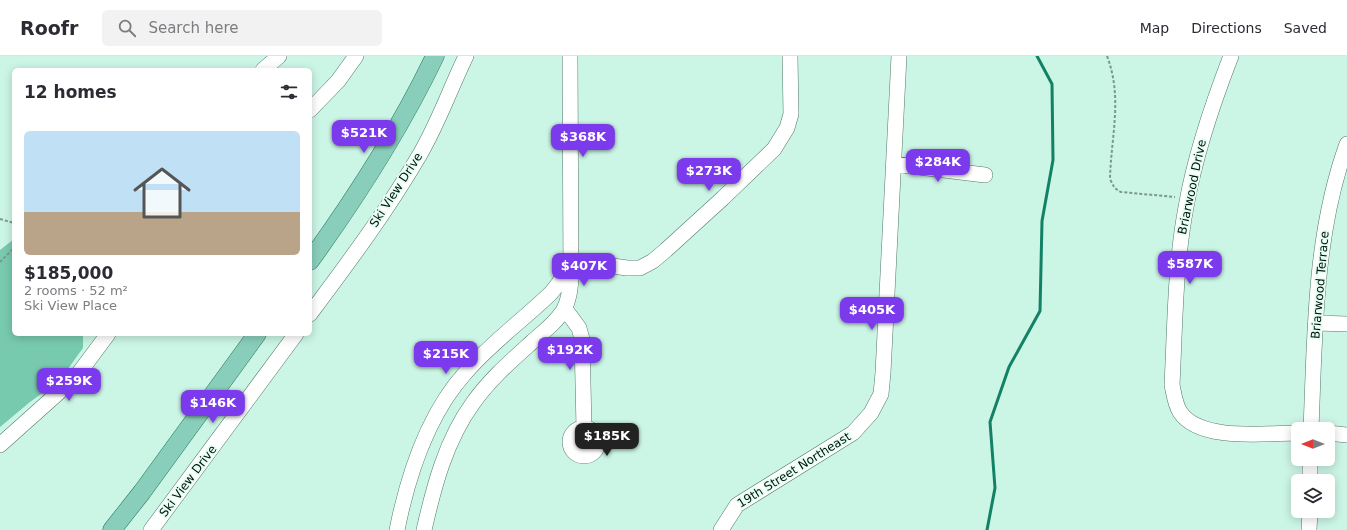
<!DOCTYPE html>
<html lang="en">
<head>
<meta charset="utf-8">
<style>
  body { margin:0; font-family:"DejaVu Sans",sans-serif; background:#f2f2f3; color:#2b2b33; height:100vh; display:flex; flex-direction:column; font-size:15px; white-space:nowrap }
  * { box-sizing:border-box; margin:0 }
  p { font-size:13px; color:#7c7c81 }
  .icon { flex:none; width:22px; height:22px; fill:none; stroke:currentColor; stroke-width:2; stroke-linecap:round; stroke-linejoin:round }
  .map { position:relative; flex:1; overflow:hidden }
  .side { position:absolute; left:12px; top:12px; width:300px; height:268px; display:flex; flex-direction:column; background:#fff; border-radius:6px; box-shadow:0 2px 10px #0003 }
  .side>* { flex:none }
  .needle { width:26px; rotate:270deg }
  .buttons { position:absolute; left:1291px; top:366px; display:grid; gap:8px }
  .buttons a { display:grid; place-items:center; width:44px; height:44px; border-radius:6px; background:#fff; box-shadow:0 2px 10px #0003; font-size:20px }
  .price { position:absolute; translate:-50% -34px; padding:0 9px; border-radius:8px; background:#7c3aed; color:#fff; font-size:13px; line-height:26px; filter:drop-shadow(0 1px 2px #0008) }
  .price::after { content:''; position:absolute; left:50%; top:24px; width:12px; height:9px; margin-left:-6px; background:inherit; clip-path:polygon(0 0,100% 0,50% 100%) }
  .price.active { background:#222; color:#fff }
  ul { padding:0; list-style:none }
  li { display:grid; align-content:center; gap:8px; height:212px; padding:0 12px }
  li span { display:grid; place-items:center; height:124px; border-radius:6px; color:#555 }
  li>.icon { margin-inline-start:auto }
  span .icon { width:72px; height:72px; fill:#fffc; stroke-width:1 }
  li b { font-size:17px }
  h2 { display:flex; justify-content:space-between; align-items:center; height:48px; padding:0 12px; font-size:17px }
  header { display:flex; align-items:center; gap:24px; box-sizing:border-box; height:56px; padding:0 20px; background:#fff; border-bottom:1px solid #e1e1e2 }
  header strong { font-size:19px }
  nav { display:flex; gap:22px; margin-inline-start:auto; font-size:14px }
  .search { width:280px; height:36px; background:#f2f2f3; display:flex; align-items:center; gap:10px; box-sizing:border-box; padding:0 14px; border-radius:6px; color:#7c7c81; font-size:15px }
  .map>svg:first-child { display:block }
  .green { fill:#78caaf }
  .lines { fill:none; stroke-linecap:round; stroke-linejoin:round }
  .stream { stroke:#128166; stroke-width:3 }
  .minor-casing { stroke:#52796b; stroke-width:16 }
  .major-casing { stroke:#27765f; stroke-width:19 }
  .path { stroke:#7a998d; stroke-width:2; stroke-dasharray:3 2; stroke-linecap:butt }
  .minor { stroke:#fff; stroke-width:15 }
  .major { stroke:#89ceba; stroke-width:18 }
  .labels { text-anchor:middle; stroke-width:3.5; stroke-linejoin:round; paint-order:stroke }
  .street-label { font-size:12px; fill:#03110c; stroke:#e5fef4 }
</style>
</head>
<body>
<header>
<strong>Roofr</strong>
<div class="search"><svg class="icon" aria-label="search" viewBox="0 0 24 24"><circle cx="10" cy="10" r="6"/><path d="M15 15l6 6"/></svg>Search here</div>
<nav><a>Map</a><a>Directions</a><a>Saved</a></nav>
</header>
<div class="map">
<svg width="1347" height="474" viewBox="0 0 1347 474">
  <rect width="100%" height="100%" fill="#cbf5e5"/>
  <path class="green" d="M14,183v95h69v14l-18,25 -13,13 -22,16 -30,25v-177z"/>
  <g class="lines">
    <path class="stream" d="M987,474l8,-42 -5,-66 19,-55 31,-56 2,-90 11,-61 -1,-76 -15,-28"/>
    <defs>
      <path id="minor" d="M1231,0c-19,49 -36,99 -45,151 -11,58 -11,119 -14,178 2,9 3,19 8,27 20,30 86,21 118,21
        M263,14l16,-14
        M310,54l28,-29 18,-25
        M894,108l91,11
        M571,204l56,8h13l13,-7 13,-11 57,-52 51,-49 13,-21 4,-14 -1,-58
        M565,253l14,19 3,11 2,89
        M310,258c38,-51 77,-103 109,-158 19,-32 31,-67 47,-100
        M1316,267l31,1
        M570 386a14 14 0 1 1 28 0a14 14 0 1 1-28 0Z
        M1311,373c4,-95 3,-194 36,-285
        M1328,377l19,2
        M0,389l76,-68 32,-43
        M1310,425v-22
        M151,474l145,-196
        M397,474c11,-55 30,-115 69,-158 25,-29 57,-52 85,-79l8,-10 10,-19
        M424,474c10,-44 22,-90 49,-127 17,-24 38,-42 59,-61 11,-10 25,-20 32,-33 5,-9 6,-19 7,-29l-1,-224
        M721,474l16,-25 116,-72 18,-20 10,-19 2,-21 16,-317
        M1309,474l1,-19"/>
      <path id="major" d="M310,205c47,-65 90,-132 125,-205
        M112,474l30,-38 115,-158"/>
    </defs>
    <use href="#minor" class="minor-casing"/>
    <use href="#major" class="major-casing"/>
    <path class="path" d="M1107,0c16,42 4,80 3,123 3,6 4,10 11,13l54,5
      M0,163l14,4
      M0,206l14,-14"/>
    <use href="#minor" class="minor"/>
    <use href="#major" class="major"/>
  </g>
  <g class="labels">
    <g class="street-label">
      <text transform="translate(1192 131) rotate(-78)" y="4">Briarwood Drive</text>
      <text transform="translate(396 134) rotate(-57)" y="4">Ski View Drive</text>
      <text transform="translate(1320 229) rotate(-85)" y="4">Briarwood Terrace</text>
      <text transform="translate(794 414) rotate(-32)" y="4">19th Street Northeast</text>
      <text transform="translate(188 425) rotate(-53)" y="4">Ski View Drive</text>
    </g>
  </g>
</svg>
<div class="buttons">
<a><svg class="needle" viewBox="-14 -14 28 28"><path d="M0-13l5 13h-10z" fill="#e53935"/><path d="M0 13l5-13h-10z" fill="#7c7c81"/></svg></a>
<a><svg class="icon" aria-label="layers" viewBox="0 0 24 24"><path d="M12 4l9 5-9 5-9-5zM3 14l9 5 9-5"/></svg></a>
</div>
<b class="price" style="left:364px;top:98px">$521K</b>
<b class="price" style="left:583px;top:102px">$368K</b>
<b class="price" style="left:938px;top:127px">$284K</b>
<b class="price" style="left:709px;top:136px">$273K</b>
<b class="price" style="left:1190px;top:229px">$587K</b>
<b class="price" style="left:584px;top:231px">$407K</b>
<b class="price" style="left:872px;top:275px">$405K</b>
<b class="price" style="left:570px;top:315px">$192K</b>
<b class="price" style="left:446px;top:319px">$215K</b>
<b class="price" style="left:69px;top:346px">$259K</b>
<b class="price" style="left:213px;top:368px">$146K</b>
<b class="price active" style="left:607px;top:401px">$185K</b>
<section class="side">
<h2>12 homes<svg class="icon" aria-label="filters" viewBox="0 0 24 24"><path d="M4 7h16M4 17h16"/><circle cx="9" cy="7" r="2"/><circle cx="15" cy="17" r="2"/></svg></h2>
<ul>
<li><span style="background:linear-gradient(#bfe0f5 65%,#b9a48a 0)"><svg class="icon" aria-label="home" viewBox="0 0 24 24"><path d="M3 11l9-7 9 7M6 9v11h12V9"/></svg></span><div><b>$185,000</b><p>2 rooms · 52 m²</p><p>Ski View Place</p></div></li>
</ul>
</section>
</div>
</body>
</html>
